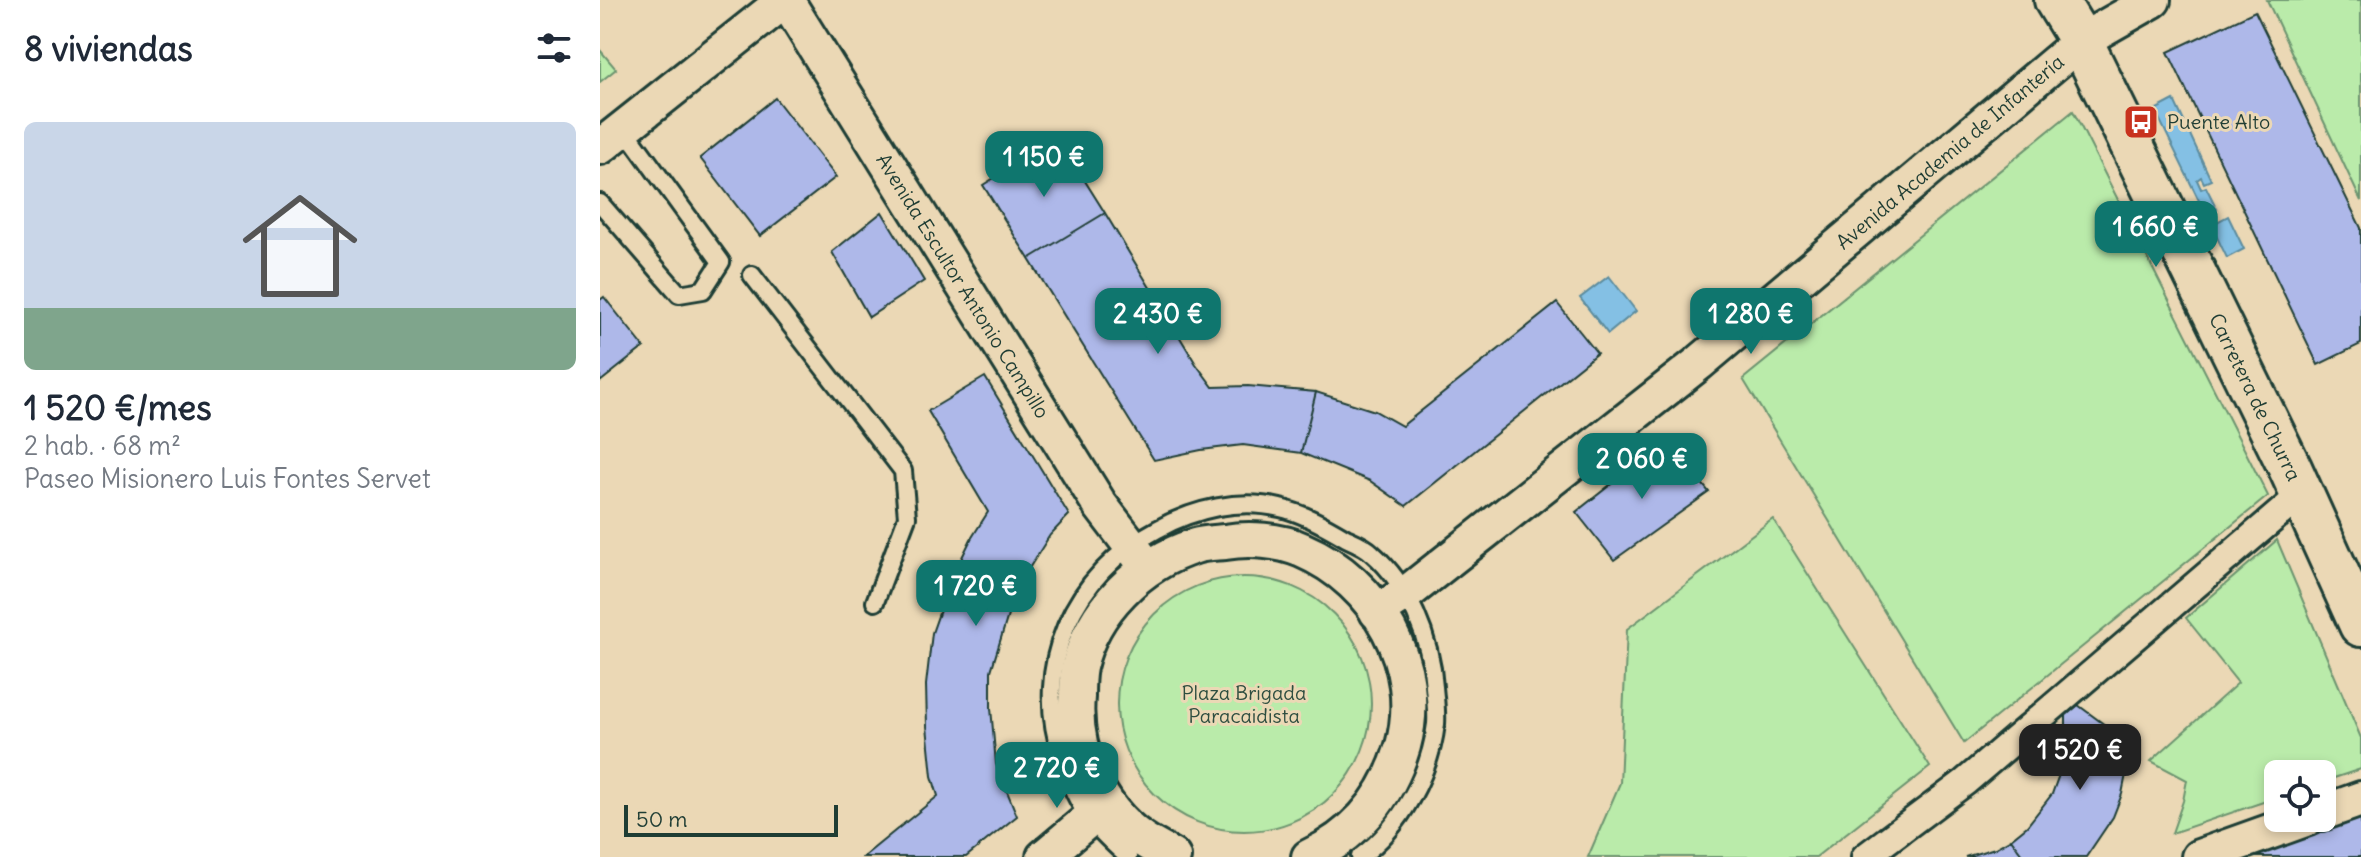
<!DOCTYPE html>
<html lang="es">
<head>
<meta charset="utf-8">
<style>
  body { margin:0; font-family:Delius,sans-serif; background:#f6f6f7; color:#1f2937; height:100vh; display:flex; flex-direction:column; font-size:30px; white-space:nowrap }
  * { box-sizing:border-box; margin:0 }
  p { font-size:26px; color:#747a83 }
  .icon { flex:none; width:44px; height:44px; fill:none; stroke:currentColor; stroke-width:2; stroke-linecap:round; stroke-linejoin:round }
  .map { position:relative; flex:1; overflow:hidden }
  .sheet { display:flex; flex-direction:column; background:#fff; width:600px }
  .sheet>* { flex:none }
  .fabs { position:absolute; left:1664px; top:760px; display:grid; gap:16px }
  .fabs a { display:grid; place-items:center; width:72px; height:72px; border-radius:12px; background:#fff; box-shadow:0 4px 12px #0003; font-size:40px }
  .scale { position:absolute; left:24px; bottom:20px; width:214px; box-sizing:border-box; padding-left:8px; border:4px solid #1f3d34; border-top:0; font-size:22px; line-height:28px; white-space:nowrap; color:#1f3d34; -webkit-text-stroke:6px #ebd8b5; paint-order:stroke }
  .price { position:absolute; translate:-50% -68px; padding:0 18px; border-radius:16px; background:#0f766e; color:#fff; font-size:26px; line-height:52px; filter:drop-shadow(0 2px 4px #0008) }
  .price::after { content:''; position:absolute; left:50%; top:48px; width:24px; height:18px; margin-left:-12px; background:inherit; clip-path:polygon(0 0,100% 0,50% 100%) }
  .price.selected { background:#222; color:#fff }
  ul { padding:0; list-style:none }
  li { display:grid; align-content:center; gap:16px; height:424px; padding:0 24px }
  li span { display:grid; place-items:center; height:248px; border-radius:12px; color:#555 }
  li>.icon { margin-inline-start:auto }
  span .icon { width:144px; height:144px; fill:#fffc; stroke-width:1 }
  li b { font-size:34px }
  h2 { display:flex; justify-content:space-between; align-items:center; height:96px; padding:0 24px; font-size:34px }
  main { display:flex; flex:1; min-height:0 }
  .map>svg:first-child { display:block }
  .green { fill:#baebaa; stroke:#6c946f; stroke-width:2 }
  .water { fill:#84c0e4; stroke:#5c8c9e; stroke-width:2 }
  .building { fill:#aeb8e9; stroke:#1f3d34; stroke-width:2 }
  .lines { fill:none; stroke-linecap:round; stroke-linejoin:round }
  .service-casing { stroke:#1f3d34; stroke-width:22 }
  .pedestrian-casing { stroke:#1f3d34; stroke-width:32 }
  .minor-casing { stroke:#1f3d34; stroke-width:40 }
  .tertiary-casing { stroke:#1f3d34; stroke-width:48 }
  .service { stroke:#ebd8b5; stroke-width:16 }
  .pedestrian { stroke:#ebd8b5; stroke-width:26 }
  .minor { stroke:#ebd8b5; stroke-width:34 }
  .tertiary { stroke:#ebd8b5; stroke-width:42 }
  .labels { text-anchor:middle; stroke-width:6; stroke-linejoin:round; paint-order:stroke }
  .poi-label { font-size:20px; fill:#1f3d34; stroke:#ebd8b5; text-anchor:start }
  .street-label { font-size:20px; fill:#1f3d34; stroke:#ebd8b5 }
  .park-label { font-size:20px; fill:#2e4e40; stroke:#ebd8b5 }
</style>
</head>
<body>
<main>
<section class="sheet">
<h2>8 viviendas<svg class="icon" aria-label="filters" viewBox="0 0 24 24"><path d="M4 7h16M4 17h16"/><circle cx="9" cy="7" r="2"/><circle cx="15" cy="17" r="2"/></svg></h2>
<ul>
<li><span style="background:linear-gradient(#c9d6e8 75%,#7fa58c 0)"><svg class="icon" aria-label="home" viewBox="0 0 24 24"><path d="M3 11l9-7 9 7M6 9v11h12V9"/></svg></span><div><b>1 520 €/mes</b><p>2 hab. · 68 m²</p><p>Paseo Misionero Luis Fontes Servet</p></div></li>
</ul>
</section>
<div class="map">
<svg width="1761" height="857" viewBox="0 0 1761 857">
  <rect width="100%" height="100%" fill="#ebd8b5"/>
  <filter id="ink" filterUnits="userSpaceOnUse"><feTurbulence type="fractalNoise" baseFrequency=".0125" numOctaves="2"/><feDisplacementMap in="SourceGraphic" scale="16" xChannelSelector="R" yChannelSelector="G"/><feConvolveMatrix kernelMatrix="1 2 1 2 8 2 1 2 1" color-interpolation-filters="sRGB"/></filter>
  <g filter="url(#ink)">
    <path class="green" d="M1667,0h94v201z
      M0,50l16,19 -16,13z
      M1473,111l195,385 -304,247 -221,-364z
      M1173,519l157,248 -114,90h-228l32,-74 7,-154z
      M1677,540l84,198v31l-39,13v-8h-44v23l-106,36 11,-32 4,-21 -36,-19 87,-78 -52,-65z
      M517 704a127 127 0 1 1 254 0a127 127 0 1 1-254 0Z"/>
    <path class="water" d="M1574,100l37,80 -7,3 -3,-6 -4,3 4,9 5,-2 11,22 -12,4 -50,-103z
      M1628,216l16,33 -17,9 -16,-33z
      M1009,276l27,35 -28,23 -28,-36z"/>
    <path class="building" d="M1655,11l106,217v116l-43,21 -150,-313z
      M175,98l61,79 -76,59 -60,-78z
      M458,138l47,75 -76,46 -46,-74z
      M282,212l42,69 -55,36 -37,-65z
      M505,213l91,151 17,23 35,-1 68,6 -15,61 -58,-8 -42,5 -47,10 -125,-201z
      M4,297l40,50 -44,35v-82z
      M957,303l40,50 -191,153 -36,-25 -69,-28 15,-61 59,19 27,15z
      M385,377l84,138 -19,20 -34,54 -25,82v37l5,56 21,52 -51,41h-103l75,-61 -6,-20 -5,-50 -1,-41 6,-52 18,-51 21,-43 17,-27 -60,-101z
      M1067,440l42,52 -95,68 -38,-48z
      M1478,705l54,40 -10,49 -9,23 -27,40h-62l-13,-18 16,-13 25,-32 14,-39v-40z
      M1761,814v43h-127z
      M1411,839l13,18h-59l30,-9z"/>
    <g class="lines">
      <defs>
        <path id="service" d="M0,203l79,91 24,-4 18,-28 -97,-134
          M152,275l151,196 4,46 -32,85
          M528,857c-13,-12 -28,-25 -38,-39 -14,-17 -22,-39 -28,-60 -31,-92 10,-184 96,-229 36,-20 81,-31 122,-21 23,5 46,18 66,30 9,4 19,8 26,15 37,32 59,86 62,134 1,12 3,25 2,37 -6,50 -35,103 -76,133"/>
        <path id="pedestrian" d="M1265,857l100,-75 337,-288"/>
        <path id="minor" d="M186,0l314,505 48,63
          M0,147l185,-147
          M777,612l30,-19 292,-230 382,-322 72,-41
          M1722,813l39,-14
          M444,857l63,-53
          M573,857c-10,-6 -21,-11 -31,-18 -44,-31 -70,-89 -65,-142 0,-10 0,-20 2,-30 13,-57 61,-104 116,-121 9,-3 20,-3 30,-4 24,-4 54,-2 77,8 75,32 123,116 101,196 -15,51 -47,89 -94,111
          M1599,857l109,-39"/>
        <path id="tertiary" d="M1456,0l25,41 209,427 71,157"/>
      </defs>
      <use href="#service" class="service-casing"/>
      <use href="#pedestrian" class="pedestrian-casing"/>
      <use href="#minor" class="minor-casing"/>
      <use href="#tertiary" class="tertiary-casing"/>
      <use href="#service" class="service"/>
      <use href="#pedestrian" class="pedestrian"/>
      <use href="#minor" class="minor"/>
      <use href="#tertiary" class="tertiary"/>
    </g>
  </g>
  <defs>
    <symbol id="bus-square" viewBox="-11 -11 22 22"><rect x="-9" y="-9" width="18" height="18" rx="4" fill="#c8321e" stroke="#ebd8b5"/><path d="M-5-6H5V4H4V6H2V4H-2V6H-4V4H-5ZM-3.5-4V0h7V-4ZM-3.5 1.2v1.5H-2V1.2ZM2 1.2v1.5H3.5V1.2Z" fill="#fff"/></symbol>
  </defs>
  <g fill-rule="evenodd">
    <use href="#bus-square" x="1521" y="102" width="40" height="40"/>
  </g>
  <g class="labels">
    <g class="poi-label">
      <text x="1567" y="129">Puente Alto</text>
    </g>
    <g class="street-label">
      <text transform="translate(1350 152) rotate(-40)" y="7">Avenida Academia de Infantería</text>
      <text transform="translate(363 286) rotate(58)" y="7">Avenida Escultor Antonio Campillo</text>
      <text transform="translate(1655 397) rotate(64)" y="7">Carretera de Churra</text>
    </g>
    <g class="park-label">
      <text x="644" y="700">Plaza Brigada<tspan x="644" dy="23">Paracaidista</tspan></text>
    </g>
  </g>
</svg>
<div class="fabs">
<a><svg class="icon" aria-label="locate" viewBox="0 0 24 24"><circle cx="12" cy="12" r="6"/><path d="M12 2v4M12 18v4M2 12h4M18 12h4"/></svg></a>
</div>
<div class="scale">50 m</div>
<b class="price" style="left:444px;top:199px">1 150 €</b>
<b class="price" style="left:1556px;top:269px">1 660 €</b>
<b class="price" style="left:558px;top:356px">2 430 €</b>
<b class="price" style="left:1151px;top:356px">1 280 €</b>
<b class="price" style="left:1042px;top:501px">2 060 €</b>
<b class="price" style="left:376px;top:628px">1 720 €</b>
<b class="price selected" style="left:1480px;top:792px">1 520 €</b>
<b class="price" style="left:457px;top:810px">2 720 €</b>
</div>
</main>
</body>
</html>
